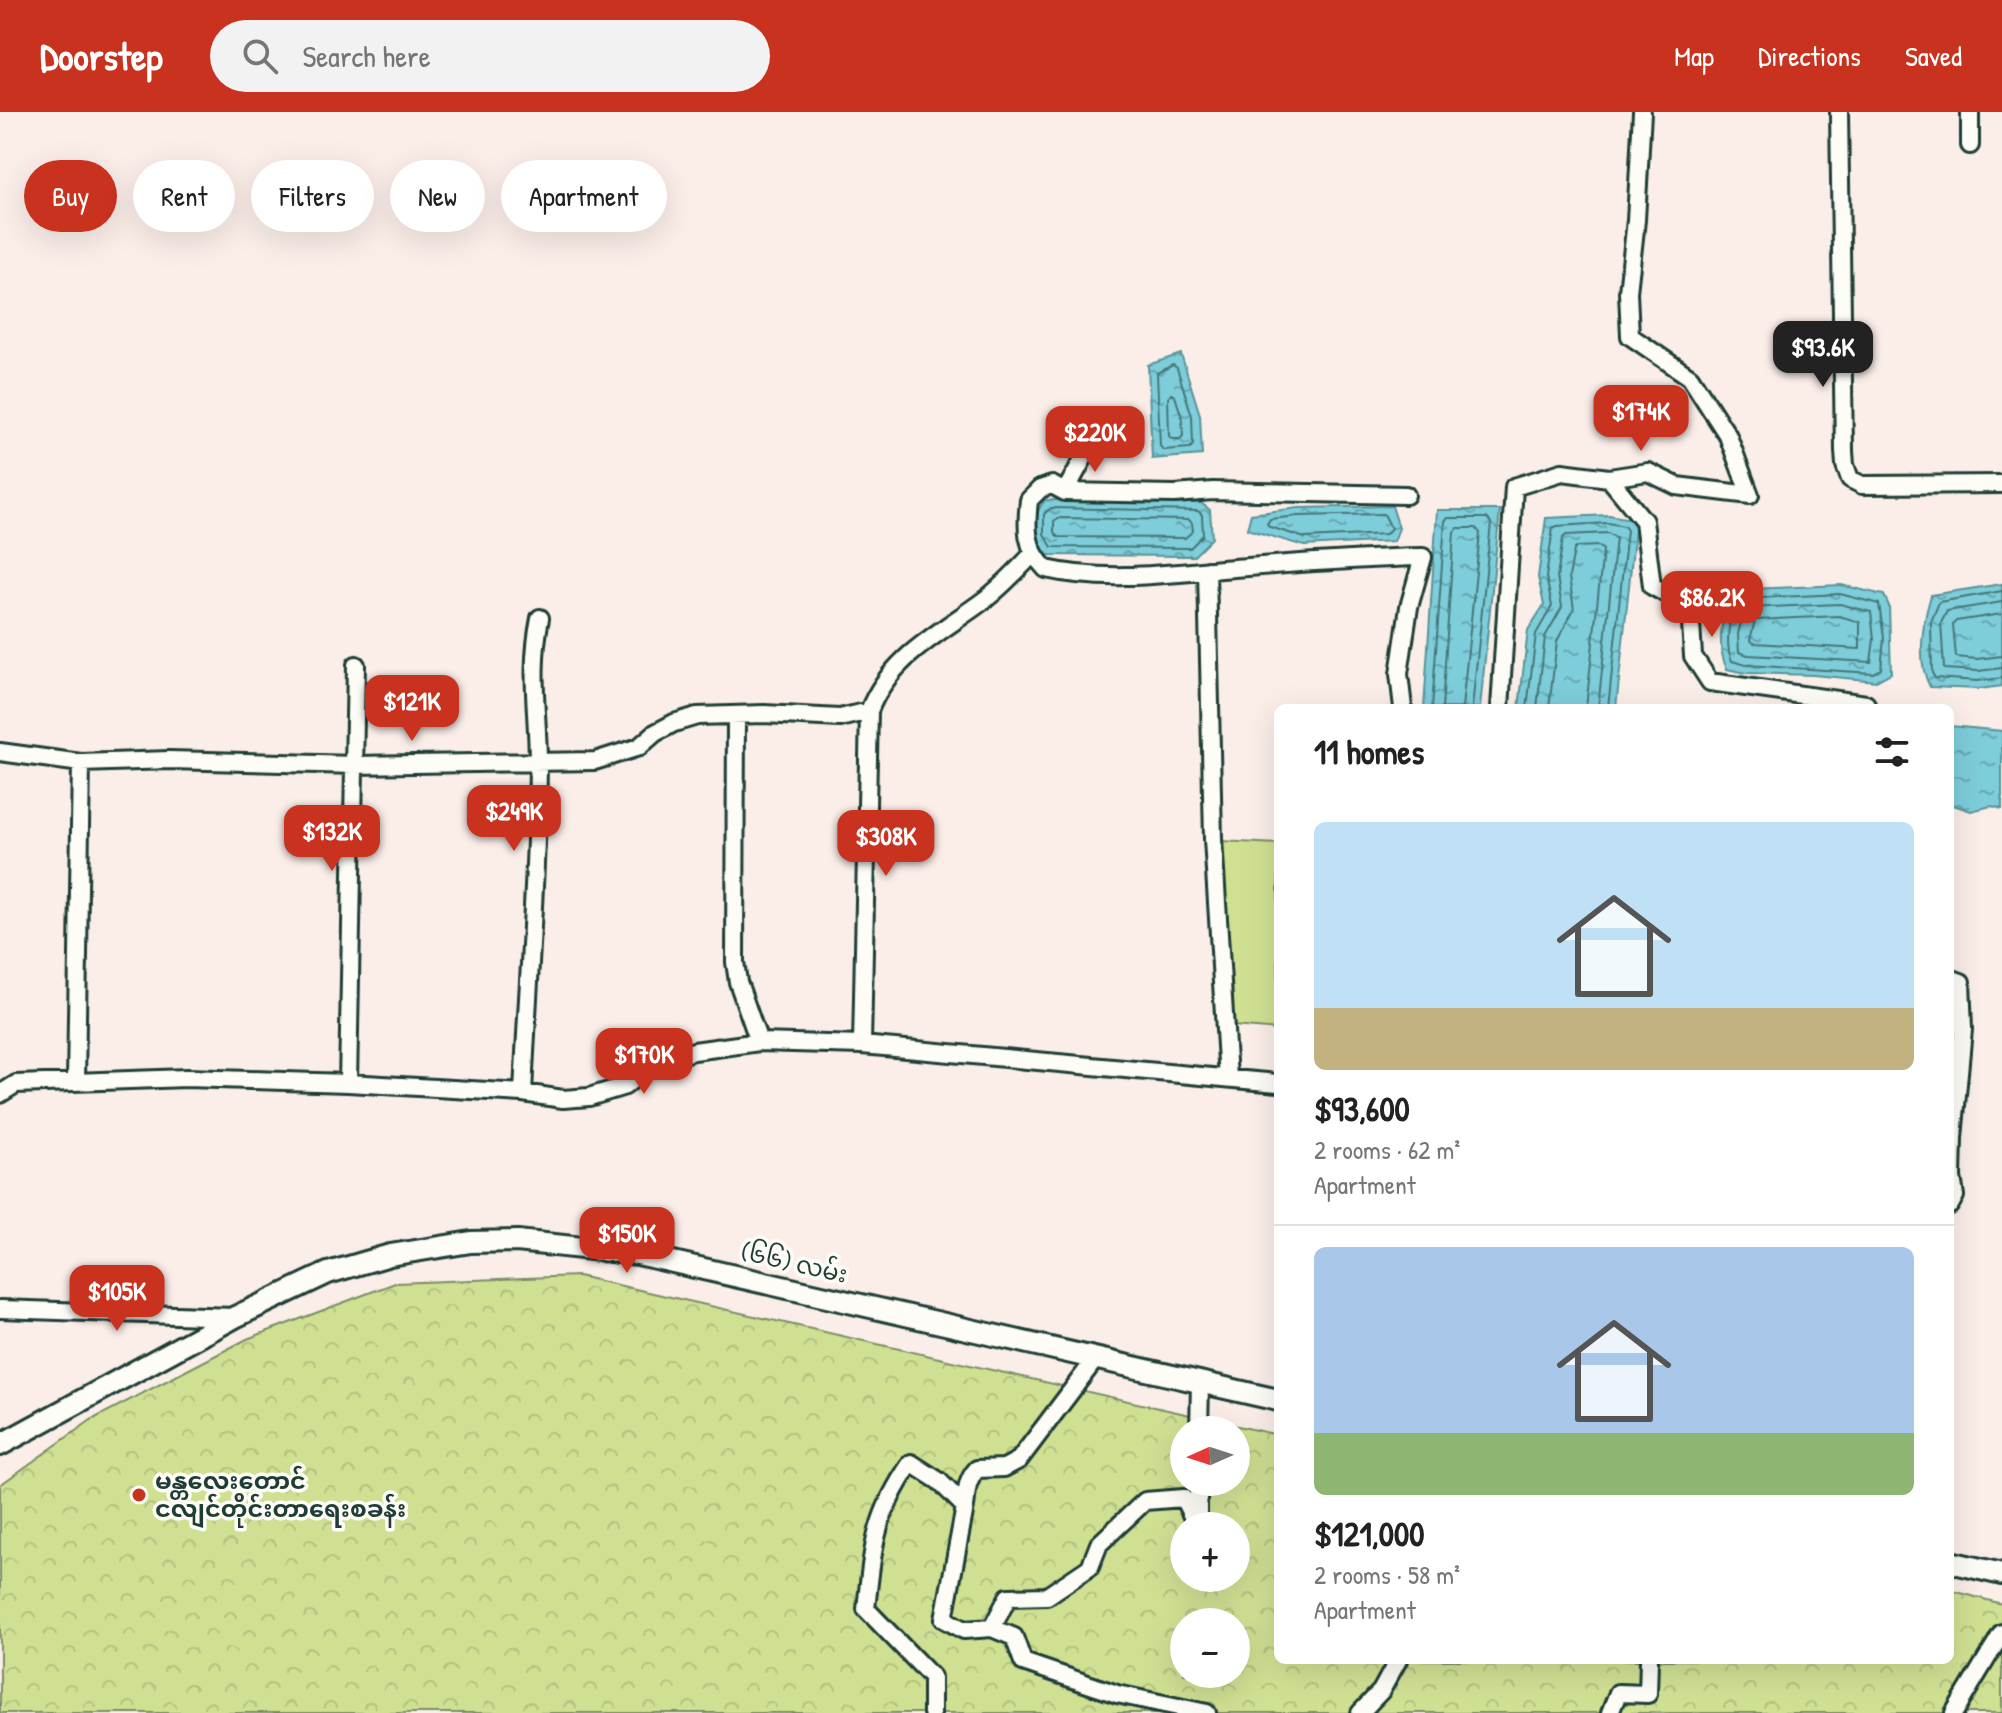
<!DOCTYPE html>
<html lang="en">
<head>
<meta charset="utf-8">
<style>
  body { margin:0; font-family:"Patrick Hand","Noto Sans Myanmar",sans-serif; background:#f2f2f2; color:#222; height:100vh; display:flex; flex-direction:column; font-size:30px; white-space:nowrap }
  * { box-sizing:border-box; margin:0 }
  p { font-size:26px; color:#767676 }
  .icon { flex:none; width:44px; height:44px; fill:none; stroke:currentColor; stroke-width:2; stroke-linecap:round; stroke-linejoin:round }
  .map { position:relative; flex:1; overflow:hidden }
  .sheet { position:absolute; left:1274px; top:592px; width:680px; height:960px; display:flex; flex-direction:column; background:#fff; border-radius:12px; box-shadow:0 8px 32px #0002 }
  .sheet>* { flex:none }
  .top-card { position:absolute; left:24px; top:48px; width:760px; height:72px; display:flex; gap:16px }
  .needle { width:52px; rotate:267deg }
  .controls { position:absolute; left:1170px; top:1304px; display:grid; gap:16px }
  .controls a { display:grid; place-items:center; width:80px; height:80px; border-radius:50%; background:#fff; box-shadow:0 8px 32px #0002; font-size:40px }
  .price { position:absolute; translate:-50% -68px; padding:0 18px; border-radius:16px; background:#c8321e; color:#fff; font-size:26px; line-height:52px; filter:drop-shadow(0 2px 4px #0008) }
  .price::after { content:''; position:absolute; left:50%; top:48px; width:24px; height:18px; margin-left:-12px; background:inherit; clip-path:polygon(0 0,100% 0,50% 100%) }
  .price.on { background:#222; color:#fff }
  ul { padding:0; list-style:none }
  li { display:grid; align-content:center; gap:16px; height:424px; padding:0 40px }
  li+li { border-top:2px solid #e0e0e0 }
  li span { display:grid; place-items:center; height:248px; border-radius:12px; color:#555 }
  li>.icon { margin-inline-start:auto }
  span .icon { width:144px; height:144px; fill:#fffc; stroke-width:1 }
  li b { font-size:34px }
  h2 { display:flex; justify-content:space-between; align-items:center; height:96px; padding:0 40px; font-size:34px }
  .chip { padding:0 28px; border-radius:36px; background:#fff; box-shadow:0 8px 32px #0002; font-size:28px; line-height:72px }
  .chip.on { background:#c8321e; color:#fff }
  header { display:flex; align-items:center; gap:48px; box-sizing:border-box; height:112px; padding:0 40px; background:#c8321e; color:#fff }
  header strong { font-size:38px }
  nav { display:flex; gap:44px; margin-inline-start:auto; font-size:28px }
  .search { width:560px; height:72px; background:#f2f2f2; display:flex; align-items:center; gap:20px; box-sizing:border-box; padding:0 28px; border-radius:44px; color:#767676; font-size:30px }
  .map>svg:first-child { display:block }
  .forest { fill:url(#forest-crowns); stroke:#788e64; stroke-width:2; fill-rule:evenodd }
  .pitch { fill:#d0e093; stroke:#788e64; stroke-width:2 }
  .water { fill:url(#water-ripples); stroke:#589398; stroke-width:2 }
  .lines { fill:none; stroke-linecap:round; stroke-linejoin:round }
  .shore { stroke:#457777; stroke-width:2 }
  .minor-casing { stroke:#1f3d34; stroke-width:22 }
  .tertiary-casing { stroke:#1f3d34; stroke-width:26 }
  .minor { stroke:#fdfcf7; stroke-width:16 }
  .tertiary { stroke:#fdfcf7; stroke-width:20 }
  .poi-dot { fill:#c8321e; stroke:#fdfcf7; stroke-width:3 }
  .labels { text-anchor:middle; stroke-width:7; stroke-linejoin:round; paint-order:stroke }
  .street-label { font-size:24px; fill:#1f3d34; stroke:#fdfcf7 }
  .poi-label { font-size:24px; font-weight:bold; fill:#1f3d34; stroke:#fdfcf7; text-anchor:start }
</style>
</head>
<body>
<header>
<strong>Doorstep</strong>
<div class="search"><svg class="icon" aria-label="search" viewBox="0 0 24 24"><circle cx="10" cy="10" r="6"/><path d="M15 15l6 6"/></svg>Search here</div>
<nav><a>Map</a><a>Directions</a><a>Saved</a></nav>
</header>
<div class="map">
<svg width="2002" height="1601" viewBox="0 0 2002 1601">
  <defs>
    <pattern id="forest-crowns" width="20" height="18" patternUnits="userSpaceOnUse" patternTransform="scale(2)"><rect width="20" height="18" fill="#d0e093"/><path d="M2 6a3 3 0 1 1 6 0M12 15a3 3 0 1 1 6 0" fill="none" stroke="#b2c17f"/></pattern>
    <pattern id="water-ripples" width="26" height="14" patternUnits="userSpaceOnUse" patternTransform="scale(2)"><rect width="26" height="14" fill="#7ecddb"/><path d="M2 4q2-2 4 0t4 0M15 11q2-2 4 0t4 0" fill="none" stroke="#67a8b2"/></pattern>
  </defs>
  <rect width="100%" height="100%" fill="#fbeee9"/>
  <filter id="ink" filterUnits="userSpaceOnUse"><feTurbulence type="fractalNoise" baseFrequency=".0125" numOctaves="2"/><feDisplacementMap in="SourceGraphic" scale="16" xChannelSelector="R" yChannelSelector="G"/><feConvolveMatrix kernelMatrix="1 2 1 2 8 2 1 2 1" color-interpolation-filters="sRGB"/></filter>
  <g filter="url(#ink)">
    <path class="forest" d="M578,1164l700,159v225h672v-70l52,14v109h-2002v-228l91,-65 156,-81 148,-56zM1184,1318h52v52h-52zM1184,1414h52v52h-52zM1184,1510h52v52h-52z"/>
    <path class="pitch" d="M1220,729l58,3v186l-45,-4z"/>
    <path class="water" d="M1181,242l19,61 2,40 -50,4 -4,-94z
      M1045,388l156,3 9,7 2,28 -18,18 -149,-1c-10,-21 -16,-36 0,-55z
      M1392,394l7,22 -5,13 -90,5 -57,-17 4,-15 47,-6z
      M1437,398h63l-20,198h-56z
      M1609,403l27,5 -20,188h-97l9,-78 16,-25 -6,-28 8,-59z
      M2002,472v102l-23,3 -49,-2c-14,-26 -7,-65 1,-92z
      M1841,473l43,10 5,11 2,67 -15,8 -63,-6 -67,-2 -19,-4c-12,-26 -4,-51 2,-79z
      M1950,614l52,5v78l-11,-3 -20,5 -21,-7z"/>
    <g class="lines">
      <path class="shore" d="M1173,253l4,3 15,48 1,29 -3,3 -27,2 -3,-4 -3,-73z
        M1171,282l4,2 7,22 1,18 -3,3h-8l-3,-3 -1,-38z
        M1051,396l147,3 4,4 1,20 -13,13 -138,-1 -8,-13v-20z
        M1384,402l7,14 -5,6 -81,4 -35,-11 -3,-3 3,-5 28,-3z
        M1058,406l131,2 3,3 1,8 -8,7 -127,-1 -4,-5v-11z
        M2002,479l-63,11 -8,20 1,51 3,5 43,3 24,-3
        M1840,482l39,10 5,34 -3,31 -8,4 -126,-8 -15,-4c-8,-18 -2,-44 4,-62z
        M2002,490l-55,9 -6,12 3,46 34,2 24,-3
        M1840,492l31,8 3,27 -3,23 -123,-7 -9,-3 -1,-18 7,-26z
        M2002,502l-46,7 -3,4 3,32 21,2 25,-3
        M1839,504l21,6v27l-106,-6 -4,-3 5,-20z
        M1432,596l13,-187 3,-3h39l4,5 -19,185
        M1442,596l12,-176 4,-4h18l4,5 -18,175
        M1527,596l9,-74 16,-28 -6,-29 7,-49 4,-2 51,-3 16,3 3,4 -19,178
        M1537,596l8,-71 17,-30 -5,-30 6,-39 3,-3 42,-2 8,5 -18,170
        M1549,596l8,-67 17,-32 -5,-32 5,-27 3,-3 22,-1 4,4 -17,158"/>
      <defs>
        <path id="minor" d="M1839,0l5,339 1,14 5,14 12,6 140,-1
          M1970,0v33
          M1609,366l35,43 8,65 38,21 3,49 17,26 156,22v4
          M1065,380l29,-53
          M1207,458l6,269 15,239
          M1403,596l-4,-34 10,-67 14,-50c-63,1 -125,6 -189,11 -61,5 -126,15 -188,1 -21,-21 -20,-41 -17,-69l11,-11 12,-4 13,7 110,2 38,-3 193,4
          M1500,596l14,-221 48,-15 47,6 39,-6 29,14 73,9 -22,-59 -38,-59 -60,-41 -2,-44 8,-72 6,-108
          M736,603l-1,247 3,20 21,60
          M0,640l81,11
          M1950,866l11,4 2,47 -10,109 -1,39 3,19 -5,9
          M862,933l7,-334
          M76,970l5,-319 88,-3 186,5 240,-4 44,-14 16,-14 19,-10 23,-7 67,-2 76,4 29,-7c20,-53 71,-78 114,-110 18,-13 34,-31 50,-47
          M348,971l8,-418
          M523,981c5,-110 14,-220 15,-329 0,-54 -9,-91 2,-146
          M0,982l16,-10 171,-6 161,5 175,10 40,6 26,-2 36,-11 27,-23 42,-12 65,-9 103,3 416,38
          M0,1197l234,8
          M1199,1318l1,-48
          M965,1395c2,-15 1,-26 12,-38l27,-1 15,-8 78,-103
          M1198,1412v-42
          M992,1516l16,-31 39,-1 43,-29 9,-23 46,-43 38,-3 14,28
          M932,1601v-36l-66,-68c7,-62 8,-92 45,-146l28,18 26,26 -21,112 20,11 28,-2 22,9 9,25 94,32 90,19
          M1360,1601l21,-22 17,-31
          M1610,1601l8,-20 30,1 1,-34
          M1954,1601l48,-80"/>
        <path id="tertiary" d="M0,1333l235,-128 93,-44 62,-18 81,-13 46,-1 121,13 640,146
          M1950,1450l52,12"/>
      </defs>
      <use href="#minor" class="minor-casing"/>
      <use href="#tertiary" class="tertiary-casing"/>
      <use href="#minor" class="minor"/>
      <use href="#tertiary" class="tertiary"/>
    </g>
  </g>
  <circle class="poi-dot" cx="139" cy="1383" r="8"/>
  <g class="labels">
    <g class="street-label">
      <text transform="translate(794 1151) rotate(13)" y="8">(၆၆) လမ်း</text>
    </g>
    <g class="poi-label">
      <text x="155" y="1377">မန္တလေးတောင်<tspan x="155" dy="28">ငလျင်တိုင်းတာရေးစခန်း</tspan></text>
    </g>
  </g>
</svg>
<div class="controls">
<a><svg class="needle" viewBox="-14 -14 28 28"><path d="M0-13l5 13h-10z" fill="#e53935"/><path d="M0 13l5-13h-10z" fill="#767676"/></svg></a>
<a>+</a>
<a>−</a>
</div>
<b class="price on" style="left:1823px;top:277px">$93.6K</b>
<b class="price" style="left:1641px;top:341px">$174K</b>
<b class="price" style="left:1095px;top:362px">$220K</b>
<b class="price" style="left:1712px;top:527px">$86.2K</b>
<b class="price" style="left:412px;top:631px">$121K</b>
<b class="price" style="left:514px;top:741px">$249K</b>
<b class="price" style="left:332px;top:761px">$132K</b>
<b class="price" style="left:886px;top:766px">$308K</b>
<b class="price" style="left:644px;top:984px">$170K</b>
<b class="price" style="left:627px;top:1163px">$150K</b>
<b class="price" style="left:117px;top:1221px">$105K</b>
<div class="top-card">
<a class="chip on">Buy</a>
<a class="chip">Rent</a>
<a class="chip">Filters</a>
<a class="chip">New</a>
<a class="chip">Apartment</a>
</div>
<section class="sheet">
<h2>11 homes<svg class="icon" aria-label="filters" viewBox="0 0 24 24"><path d="M4 7h16M4 17h16"/><circle cx="9" cy="7" r="2"/><circle cx="15" cy="17" r="2"/></svg></h2>
<ul>
<li><span style="background:linear-gradient(#bfe0f5 75%,#c2b280 0)"><svg class="icon" aria-label="home" viewBox="0 0 24 24"><path d="M3 11l9-7 9 7M6 9v11h12V9"/></svg></span><div><b>$93,600</b><p>2 rooms · 62 m²</p><p>Apartment</p></div></li>
<li><span style="background:linear-gradient(#a9c7e8 75%,#8fb573 0)"><svg class="icon" aria-label="home" viewBox="0 0 24 24"><path d="M3 11l9-7 9 7M6 9v11h12V9"/></svg></span><div><b>$121,000</b><p>2 rooms · 58 m²</p><p>Apartment</p></div></li>
</ul>
</section>
</div>
</body>
</html>
